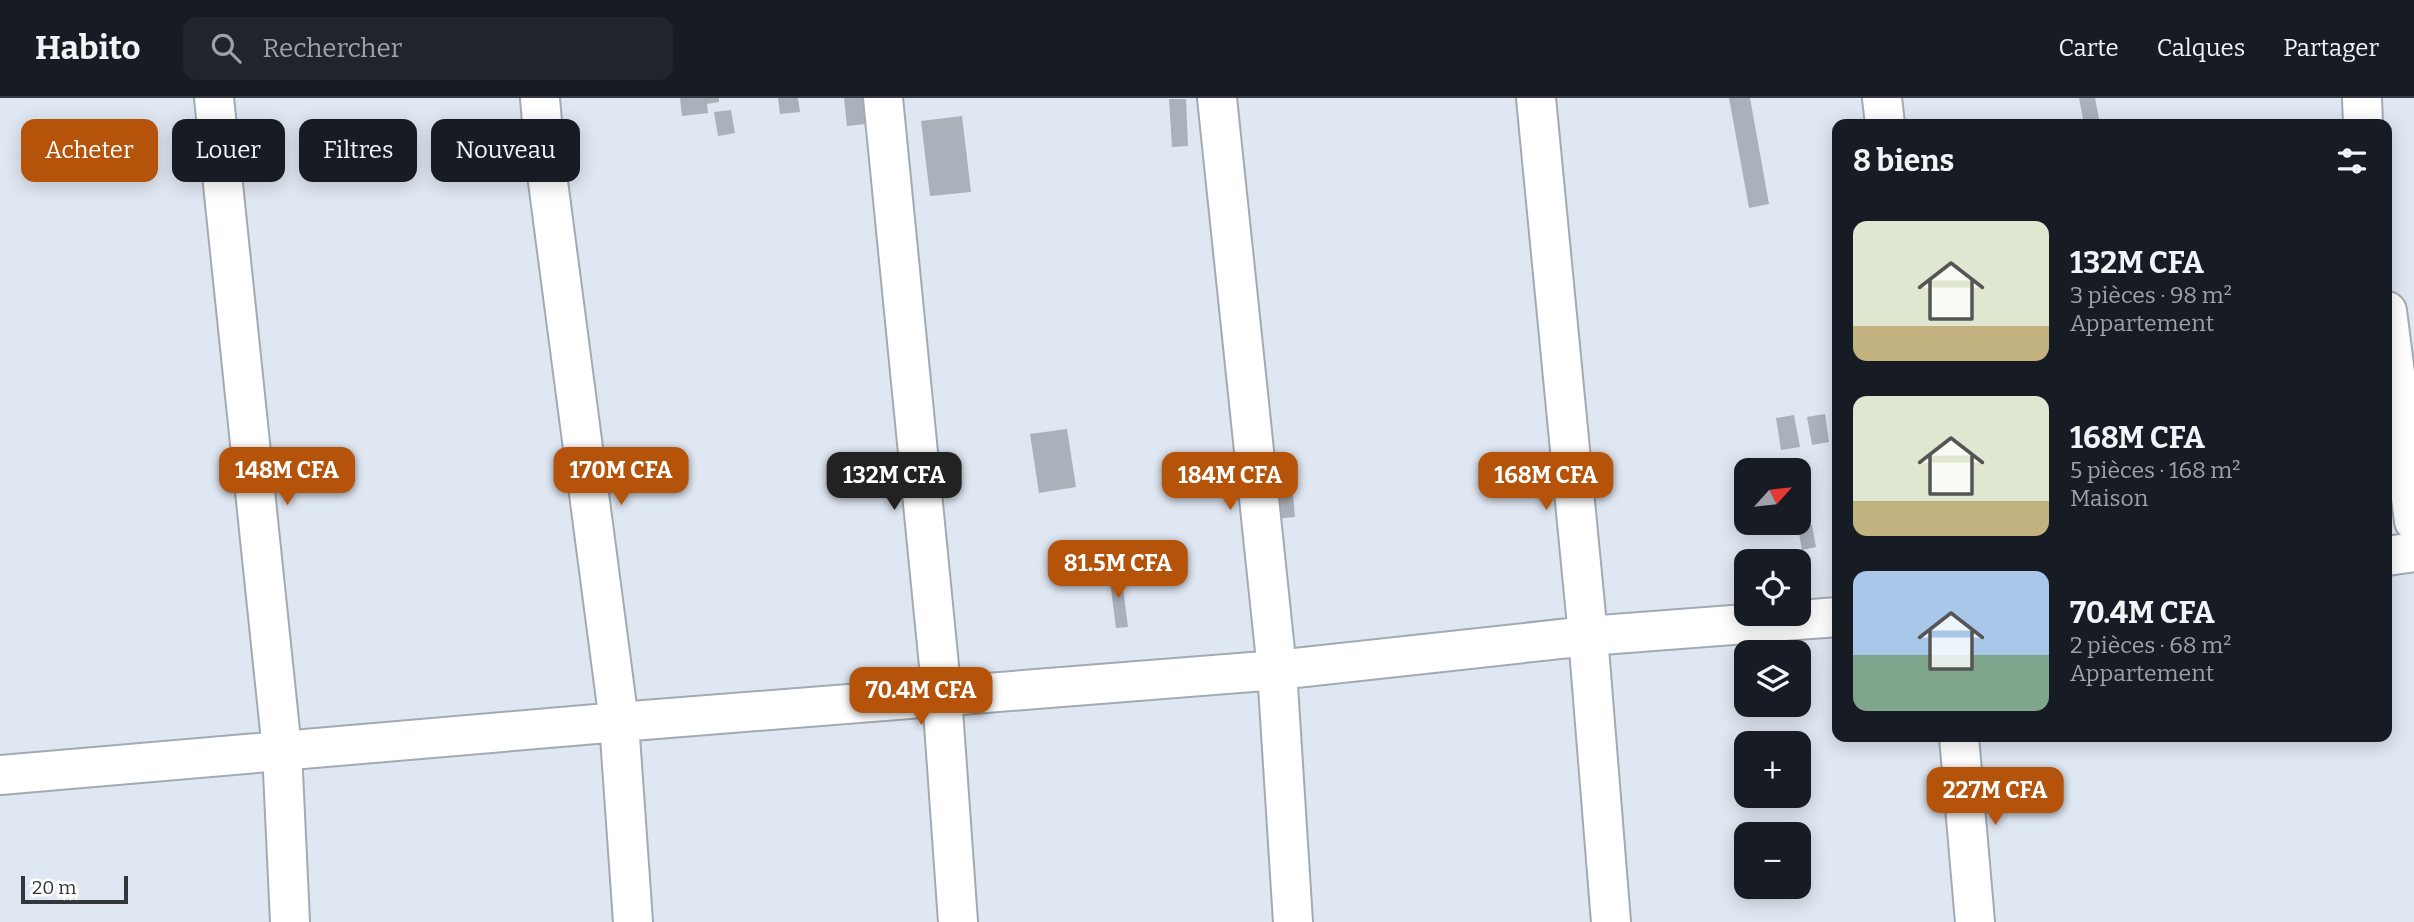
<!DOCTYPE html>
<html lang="fr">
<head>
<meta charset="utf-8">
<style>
  body { margin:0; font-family:Bitter,serif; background:#20242c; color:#f1f3f6; height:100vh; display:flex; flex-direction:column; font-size:26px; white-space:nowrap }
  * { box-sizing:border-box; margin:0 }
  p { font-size:23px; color:#9ea1a6 }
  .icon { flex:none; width:38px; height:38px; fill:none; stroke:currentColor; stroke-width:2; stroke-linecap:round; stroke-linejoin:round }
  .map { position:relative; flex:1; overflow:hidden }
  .details { position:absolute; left:1832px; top:21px; width:560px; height:623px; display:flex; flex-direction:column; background:#171b24; border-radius:14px; box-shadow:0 4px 18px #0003 }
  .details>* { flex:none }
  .top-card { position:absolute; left:21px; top:21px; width:665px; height:63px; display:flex; gap:14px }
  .needle { width:46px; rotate:63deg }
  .controls { position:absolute; left:1734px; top:360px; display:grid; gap:14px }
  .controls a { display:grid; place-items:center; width:77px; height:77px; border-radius:14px; background:#171b24; box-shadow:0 4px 18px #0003; font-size:35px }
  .scale { position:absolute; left:21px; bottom:18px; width:107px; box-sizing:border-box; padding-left:7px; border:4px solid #33363a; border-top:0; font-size:19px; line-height:24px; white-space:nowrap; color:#33363a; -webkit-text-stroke:5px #fff; paint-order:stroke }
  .price { position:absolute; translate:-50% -60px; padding:0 16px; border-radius:14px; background:#b45309; color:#fff; font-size:23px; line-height:46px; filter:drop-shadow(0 2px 4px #0008) }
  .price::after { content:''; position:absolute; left:50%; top:42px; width:21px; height:16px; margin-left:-10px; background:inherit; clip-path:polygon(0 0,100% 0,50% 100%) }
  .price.on { background:#222; color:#fff }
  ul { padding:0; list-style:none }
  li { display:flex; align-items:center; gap:21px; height:175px; padding:0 21px }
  li span { display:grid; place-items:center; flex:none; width:196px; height:140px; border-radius:14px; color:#555 }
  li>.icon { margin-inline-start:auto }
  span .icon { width:84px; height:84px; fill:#fffc; stroke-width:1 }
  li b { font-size:30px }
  h2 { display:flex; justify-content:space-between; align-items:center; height:84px; padding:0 21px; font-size:30px }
  .tag { padding:0 24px; border-radius:14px; background:#171b24; box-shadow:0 4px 18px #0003; font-size:24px; line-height:63px }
  .tag.on { background:#b45309; color:#fff }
  header { display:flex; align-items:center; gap:42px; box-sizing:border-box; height:98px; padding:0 35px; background:#171b24; border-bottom:2px solid #363941 }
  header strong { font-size:33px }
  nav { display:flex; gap:38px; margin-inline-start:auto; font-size:24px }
  .search { width:490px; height:63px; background:#20242c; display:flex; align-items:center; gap:18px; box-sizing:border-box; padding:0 24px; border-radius:14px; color:#9ea1a6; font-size:26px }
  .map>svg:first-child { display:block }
  .building { fill:#a9b1bb }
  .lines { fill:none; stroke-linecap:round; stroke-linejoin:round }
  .minor-casing { stroke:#a2aab4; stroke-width:42 }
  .minor { stroke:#fff; stroke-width:38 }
</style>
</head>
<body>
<header>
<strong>Habito</strong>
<div class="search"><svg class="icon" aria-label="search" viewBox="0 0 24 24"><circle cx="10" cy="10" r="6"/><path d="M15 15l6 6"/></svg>Rechercher</div>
<nav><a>Carte</a><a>Calques</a><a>Partager</a></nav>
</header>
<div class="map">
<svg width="2414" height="824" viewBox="0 0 2414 824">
  <rect width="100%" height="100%" fill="#dfe7f2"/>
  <path class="building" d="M680,0h39v4l-12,2 1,9 -26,3z
    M778,0h20l2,14 -20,2z
    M844,0h19l2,26 -18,2z
    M1729,0h21l19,106 -20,4z
    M2079,0h16l5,26h-16z
    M1169,1h17l2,47 -16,1z
    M731,12l4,23 -17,3 -4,-24z
    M962,18l9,76 -41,4 -9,-75z
    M1825,316l4,28 -17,3 -5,-28z
    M1794,317l6,32 -19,3 -5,-32z
    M1067,331l9,58 -37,6 -9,-59z
    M1292,385l3,34 -21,2 -4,-33z
    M1812,427l4,22 -14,3 -4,-22z
    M1121,474l7,55 -12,1 -7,-55z"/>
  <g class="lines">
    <defs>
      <path id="minor" d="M214,0l68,652 8,172
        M540,0l5,61 74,563 14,200
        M883,0l59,598 16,226
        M1217,0l60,572 16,252
        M1536,0l52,538 23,286
        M1882,0l3,26
        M2362,0l1,26
        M2387,213l27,210
        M2387,458l27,-4
        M1959,639l16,185
        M0,677l619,-53 658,-52 311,-34 250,-19"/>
    </defs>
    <use href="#minor" class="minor-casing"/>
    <use href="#minor" class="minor"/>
  </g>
</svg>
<div class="controls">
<a><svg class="needle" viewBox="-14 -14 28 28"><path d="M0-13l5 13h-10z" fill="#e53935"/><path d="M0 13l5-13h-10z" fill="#9ea1a6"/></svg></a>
<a><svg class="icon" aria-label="locate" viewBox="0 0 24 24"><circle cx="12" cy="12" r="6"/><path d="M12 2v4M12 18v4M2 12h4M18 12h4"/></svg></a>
<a><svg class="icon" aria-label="layers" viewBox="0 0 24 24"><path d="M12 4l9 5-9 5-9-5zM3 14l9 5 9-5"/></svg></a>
<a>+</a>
<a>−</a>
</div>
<div class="scale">20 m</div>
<b class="price" style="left:287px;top:409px">148M CFA</b>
<b class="price" style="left:621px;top:409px">170M CFA</b>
<b class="price on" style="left:894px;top:414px">132M CFA</b>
<b class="price" style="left:1230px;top:414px">184M CFA</b>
<b class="price" style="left:1546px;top:414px">168M CFA</b>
<b class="price" style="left:1118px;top:502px">81.5M CFA</b>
<b class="price" style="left:921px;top:629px">70.4M CFA</b>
<b class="price" style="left:1995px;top:729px">227M CFA</b>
<div class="top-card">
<a class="tag on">Acheter</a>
<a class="tag">Louer</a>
<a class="tag">Filtres</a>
<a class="tag">Nouveau</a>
</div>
<section class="details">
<h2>8 biens<svg class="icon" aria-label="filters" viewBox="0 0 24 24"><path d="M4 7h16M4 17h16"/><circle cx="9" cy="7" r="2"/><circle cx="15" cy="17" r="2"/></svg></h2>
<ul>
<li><span style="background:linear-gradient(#dfe7d0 75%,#c2b280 0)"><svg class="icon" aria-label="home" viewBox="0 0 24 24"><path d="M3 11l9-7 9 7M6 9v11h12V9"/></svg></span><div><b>132M CFA</b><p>3 pièces · 98 m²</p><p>Appartement</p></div></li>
<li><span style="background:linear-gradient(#dfe7d0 75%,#c2b280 0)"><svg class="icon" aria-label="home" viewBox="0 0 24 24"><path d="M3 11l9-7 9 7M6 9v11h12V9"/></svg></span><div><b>168M CFA</b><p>5 pièces · 168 m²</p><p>Maison</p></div></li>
<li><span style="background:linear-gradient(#a9c7e8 60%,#7fa58c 0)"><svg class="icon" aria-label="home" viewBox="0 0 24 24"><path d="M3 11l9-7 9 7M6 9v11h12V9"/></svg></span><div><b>70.4M CFA</b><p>2 pièces · 68 m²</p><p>Appartement</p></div></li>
</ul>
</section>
</div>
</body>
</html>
